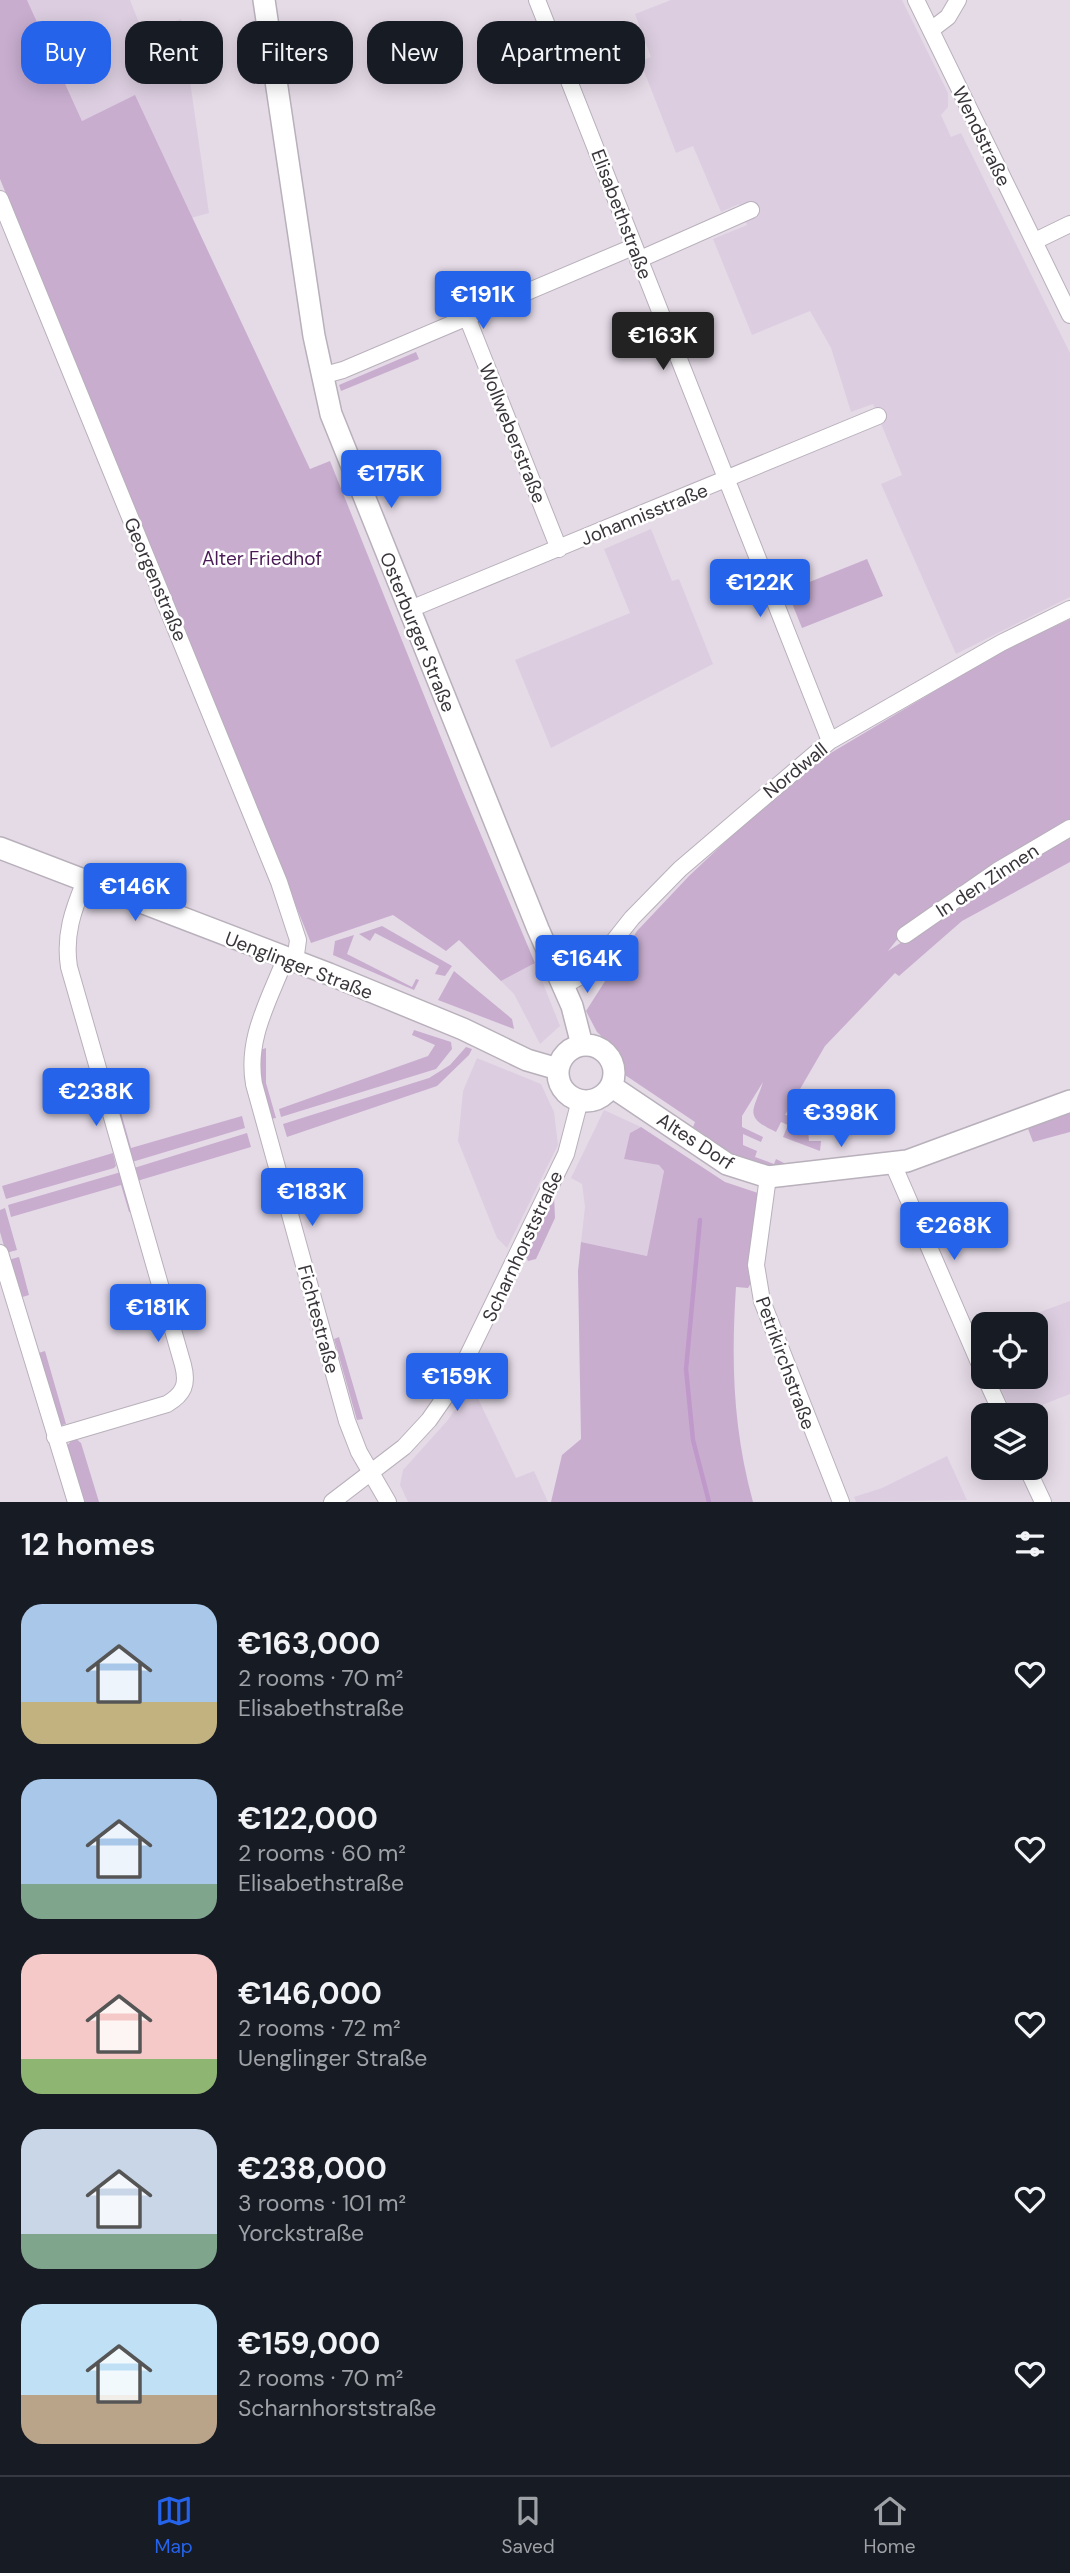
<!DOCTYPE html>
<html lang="en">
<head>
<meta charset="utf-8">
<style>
  body { margin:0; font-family:"DM Sans",sans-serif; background:#242831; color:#f1f3f6; height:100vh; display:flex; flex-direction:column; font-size:26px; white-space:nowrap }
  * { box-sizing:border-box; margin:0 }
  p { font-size:23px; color:#9ea1a6 }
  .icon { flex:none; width:38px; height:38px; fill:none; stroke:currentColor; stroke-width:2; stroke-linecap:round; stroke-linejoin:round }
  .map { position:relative; height:1502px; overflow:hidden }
  .drawer { display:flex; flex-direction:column; background:#171b24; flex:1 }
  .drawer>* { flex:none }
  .hud { position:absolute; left:21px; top:21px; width:700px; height:63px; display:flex; gap:14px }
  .tools { position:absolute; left:971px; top:1312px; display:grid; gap:14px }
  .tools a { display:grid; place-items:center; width:77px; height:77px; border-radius:14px; background:#171b24; box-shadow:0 4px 18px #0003; font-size:35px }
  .price { position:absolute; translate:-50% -60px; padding:0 16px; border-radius:7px; background:#2563eb; color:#fff; font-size:23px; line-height:46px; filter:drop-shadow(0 2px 4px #0008) }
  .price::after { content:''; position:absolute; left:50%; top:42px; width:21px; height:16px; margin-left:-10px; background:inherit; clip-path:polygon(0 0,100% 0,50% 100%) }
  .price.current { background:#222; color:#fff }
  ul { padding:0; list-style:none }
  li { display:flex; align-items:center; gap:21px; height:175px; padding:0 21px }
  li span { display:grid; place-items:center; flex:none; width:196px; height:140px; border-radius:21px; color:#555 }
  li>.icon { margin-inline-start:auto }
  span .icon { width:84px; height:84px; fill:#fffc; stroke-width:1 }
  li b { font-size:30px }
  h2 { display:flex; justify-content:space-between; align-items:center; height:84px; padding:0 21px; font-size:30px }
  .tag { padding:0 24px; border-radius:21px; background:#171b24; box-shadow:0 4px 18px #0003; font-size:24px; line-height:63px }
  .tag.current { background:#2563eb; color:#fff }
  .menu { display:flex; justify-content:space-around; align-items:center; height:98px; border-top:2px solid #363941; background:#171b24; font-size:19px; color:#9ea1a6 }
  .menu a { display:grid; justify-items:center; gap:4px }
  .menu .current { color:#2563eb }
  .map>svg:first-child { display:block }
  .built { fill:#dccee0 }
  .green { fill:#c8adcf }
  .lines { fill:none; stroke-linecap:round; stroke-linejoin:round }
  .stream { stroke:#c099cb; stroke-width:4.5 }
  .street-casing { stroke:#b8b0bb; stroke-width:18 }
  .secondary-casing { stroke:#b8b0bb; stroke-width:24 }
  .street { stroke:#fff; stroke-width:16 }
  .secondary { stroke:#fff; stroke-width:21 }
  .labels { text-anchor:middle; stroke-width:5; stroke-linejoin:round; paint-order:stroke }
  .street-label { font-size:19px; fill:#39353a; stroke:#fff }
  .park-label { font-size:19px; fill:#4b1b57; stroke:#fff }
</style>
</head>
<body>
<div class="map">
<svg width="1070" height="1502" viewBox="0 0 1070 1502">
  <rect width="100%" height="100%" fill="#e5dbe7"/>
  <path class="built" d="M27,0h103l13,33 38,-14 28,194 -18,5 -56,-122 -53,25z
    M671,0h231l46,93v14l-7,8 10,22 10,-4 109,220v244l-114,57 -75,-170 21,-9 -29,-71 -22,8 -20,-64 -21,-37 -58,24 -39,-96 34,-14 -8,-21 -18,8 -28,-66 -17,7 -36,-92 11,-4 -16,-43z
    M651,529l21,52 7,-2 34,85 -162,84 -36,-88 115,-47 -26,-64z
    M535,963l25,63 -20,18 -26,-50 -13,-13z
    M477,1058l64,26 13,28 4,33 -51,103 -10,-10 -39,-97 5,-50z
    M604,1110l37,17 -11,6 -6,26 36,6 4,6 -17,85 -66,-14 4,-35 -3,-23 -11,-6z
    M1070,1301v93l-56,22 -19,-39h41v-52h-32z
    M472,1386l44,92 18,-7 14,31h-140l-8,-17 3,-15 44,-49z
    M947,1456l20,44 -111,2 -2,-5 28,-9z"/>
  <path class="green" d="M0,0h27l55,121 53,-26 175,374 20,-8 132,329 73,173 -34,18 -42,-41 -13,11 -53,-36 -82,28 -311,-764z
    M416,352l3,7 -78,32 -2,-6z
    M867,559l16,37 -81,32 -15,-37z
    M1070,619v204l-166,108 -16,20 182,-116v27l-108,59 -63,55 -4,-3 -70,73 -40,69 22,3 2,23h12l-1,10 -37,-14 5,-12 -7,-3 -5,10c-34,-16 -22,-21 -13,-50l-21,34v11l21,10 -2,5 -18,-8v11l14,6 -2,6 19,7 2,-5 14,7c-46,2 -60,-14 -97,-39l2,-5 -70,-47 -9,-25 -19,-18 -11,-21 51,-80 52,-55 110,-104 201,-120z
    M382,926l70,40 -7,10 -10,-2 4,-8 -64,-33 -5,8 -11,-7z
    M354,935l-7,19 65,33 4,-8 3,1 -5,10 -81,-35 2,-14z
    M454,971l58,48 2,10 -76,-29z
    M414,1030l37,12 1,7 -16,20 -155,48 -2,-8 149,-53 7,-11 -23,-10z
    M466,1047l6,2 -3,6 -32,31 -150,51 -4,-13 146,-46 21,-13z
    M266,1048v35l10,35 -6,1 -11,-38 1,-31z
    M113,1084l18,64 111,-32 3,12 -113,34 -22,-76z
    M1070,1113v19l-37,10 -6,-16z
    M641,1127l84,55 33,11 -7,90 -3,5 -12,-1c-5,76 -3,141 17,215h-202l11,-47 19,-16 -3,-168 3,-29 66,14 17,-85 -5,-6 -35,-6 6,-26z
    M247,1133l4,14 -114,34 -3,-13z
    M113,1153l3,13 -2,2 -108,31 -4,-13z
    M121,1172l12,39 -4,1 -8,-27 -110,32 -3,-12z
    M554,1195l1,23 -19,41 -8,2 -3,-7z
    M5,1208l12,42 -11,3 -6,-21v-22z
    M19,1257l10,38 -10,3 -11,-38z
    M339,1337l24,82 -6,1 -23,-81z
    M45,1351l21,73 -7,2 -24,-72z
    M74,1437l7,6 18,59h-14l-18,-56z"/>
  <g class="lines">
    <path class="stream" d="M700,1220l-14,149 7,71 16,62"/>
    <defs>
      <path id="street" d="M537,0l293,741
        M916,0l154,315
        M931,30l17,-13 10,-17
        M0,199l279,683 19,58 -3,22
        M1035,241l35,-17
        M638,260l113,-50
        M467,317l92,232
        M321,376l22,-6 290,-123
        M408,610l470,-194
        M905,935l92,-64 73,-43
        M285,959c-16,42 -39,79 -31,125l93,337 12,31 29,50
        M563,986l27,-15 42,-53 48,-49 150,-128 171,-98 69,-34
        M893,1164l91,210
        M768,1177l-12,88 6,36 79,201
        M0,1253l76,249
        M985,1377l18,39
        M55,1437l112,-33c17,-10 21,-20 16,-39l-114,-398c-5,-32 4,-57 16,-86
        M1027,1468l16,34
        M332,1502l72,-55 25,-27 25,-36 112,-230 14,-54"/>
      <path id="secondary" d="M264,0l50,336 17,78 207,515 34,77 10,39
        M0,848l329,126 134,55 64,31 31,9
        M558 1073a28 28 0 1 1 56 0a28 28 0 1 1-56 0Z
        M611,1086l116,78 41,13 139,-16 163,-60"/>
    </defs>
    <use href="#street" class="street-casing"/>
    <use href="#secondary" class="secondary-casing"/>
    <use href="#street" class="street"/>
    <use href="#secondary" class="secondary"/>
  </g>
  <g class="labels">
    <g class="street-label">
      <text transform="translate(982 136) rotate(64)" y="7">Wendstraße</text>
      <text transform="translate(622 214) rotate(69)" y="7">Elisabethstraße</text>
      <text transform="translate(513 433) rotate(68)" y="7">Wollweberstraße</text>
      <text transform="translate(644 514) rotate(-22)" y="7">Johannisstraße</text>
      <text transform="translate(156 579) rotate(67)" y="7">Georgenstraße</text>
      <text transform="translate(418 632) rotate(68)" y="7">Osterburger Straße</text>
      <text transform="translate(795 770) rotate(-39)" y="7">Nordwall</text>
      <text transform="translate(987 880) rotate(-33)" y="7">In den Zinnen</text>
      <text transform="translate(299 965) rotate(21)" y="7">Uenglinger Straße</text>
      <text transform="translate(696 1141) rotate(33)" y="7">Altes Dorf</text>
      <text transform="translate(522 1246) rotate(-65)" y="7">Scharnhorststraße</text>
      <text transform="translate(319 1319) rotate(75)" y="7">Fichtestraße</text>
      <text transform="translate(786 1363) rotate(70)" y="7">Petrikirchstraße</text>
    </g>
    <g class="park-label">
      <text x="262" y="565">Alter Friedhof</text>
    </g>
  </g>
</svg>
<div class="tools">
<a><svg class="icon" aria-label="locate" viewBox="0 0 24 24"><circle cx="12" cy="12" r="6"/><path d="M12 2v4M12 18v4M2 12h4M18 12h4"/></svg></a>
<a><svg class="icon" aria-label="layers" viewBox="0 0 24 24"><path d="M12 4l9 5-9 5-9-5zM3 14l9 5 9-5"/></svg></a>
</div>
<b class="price" style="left:483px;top:331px">€191K</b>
<b class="price current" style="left:663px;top:372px">€163K</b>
<b class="price" style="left:391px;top:510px">€175K</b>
<b class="price" style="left:760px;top:619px">€122K</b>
<b class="price" style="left:135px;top:923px">€146K</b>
<b class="price" style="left:587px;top:995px">€164K</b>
<b class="price" style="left:96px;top:1128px">€238K</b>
<b class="price" style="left:841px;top:1149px">€398K</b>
<b class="price" style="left:312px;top:1228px">€183K</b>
<b class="price" style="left:954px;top:1262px">€268K</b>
<b class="price" style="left:158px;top:1344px">€181K</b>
<b class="price" style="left:457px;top:1413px">€159K</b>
<div class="hud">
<a class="tag current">Buy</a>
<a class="tag">Rent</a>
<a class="tag">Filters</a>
<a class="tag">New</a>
<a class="tag">Apartment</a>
</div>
</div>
<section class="drawer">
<h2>12 homes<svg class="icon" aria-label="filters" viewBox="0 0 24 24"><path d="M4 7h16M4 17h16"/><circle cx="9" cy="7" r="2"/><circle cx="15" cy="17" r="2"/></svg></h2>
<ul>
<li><span style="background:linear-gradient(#a9c7e8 70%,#c2b280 0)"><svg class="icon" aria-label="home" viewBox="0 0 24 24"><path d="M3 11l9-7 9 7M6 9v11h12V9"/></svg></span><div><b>€163,000</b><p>2 rooms · 70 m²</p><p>Elisabethstraße</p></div><svg class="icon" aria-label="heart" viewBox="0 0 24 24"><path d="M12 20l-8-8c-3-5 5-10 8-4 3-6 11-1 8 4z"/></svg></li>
<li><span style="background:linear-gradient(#a9c7e8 75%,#7fa58c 0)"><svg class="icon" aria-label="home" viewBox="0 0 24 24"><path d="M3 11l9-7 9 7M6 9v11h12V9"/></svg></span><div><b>€122,000</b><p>2 rooms · 60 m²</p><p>Elisabethstraße</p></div><svg class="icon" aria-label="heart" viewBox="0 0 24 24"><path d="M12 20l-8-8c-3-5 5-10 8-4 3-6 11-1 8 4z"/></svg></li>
<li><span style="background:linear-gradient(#f6c9c9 75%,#8fb573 0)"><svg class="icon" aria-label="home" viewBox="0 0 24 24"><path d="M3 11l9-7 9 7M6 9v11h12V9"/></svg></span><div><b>€146,000</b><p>2 rooms · 72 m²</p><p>Uenglinger Straße</p></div><svg class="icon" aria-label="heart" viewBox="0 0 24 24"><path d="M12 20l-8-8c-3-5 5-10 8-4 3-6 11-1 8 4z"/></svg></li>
<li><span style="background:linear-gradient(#c9d6e8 75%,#7fa58c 0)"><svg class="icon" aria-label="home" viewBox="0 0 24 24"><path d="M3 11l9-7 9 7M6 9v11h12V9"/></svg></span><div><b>€238,000</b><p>3 rooms · 101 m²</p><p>Yorckstraße</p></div><svg class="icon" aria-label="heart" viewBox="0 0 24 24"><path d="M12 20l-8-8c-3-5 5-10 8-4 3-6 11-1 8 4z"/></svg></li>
<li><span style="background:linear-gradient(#bfe0f5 65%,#b9a48a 0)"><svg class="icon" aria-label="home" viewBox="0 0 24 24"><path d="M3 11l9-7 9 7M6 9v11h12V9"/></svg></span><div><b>€159,000</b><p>2 rooms · 70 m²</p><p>Scharnhorststraße</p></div><svg class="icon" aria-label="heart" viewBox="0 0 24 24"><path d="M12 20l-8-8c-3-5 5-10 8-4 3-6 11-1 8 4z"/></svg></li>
</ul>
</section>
<nav class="menu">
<a class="current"><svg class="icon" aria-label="map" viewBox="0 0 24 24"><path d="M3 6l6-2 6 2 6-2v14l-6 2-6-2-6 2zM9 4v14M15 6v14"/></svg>Map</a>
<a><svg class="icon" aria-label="saved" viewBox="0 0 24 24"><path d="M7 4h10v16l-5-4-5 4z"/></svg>Saved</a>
<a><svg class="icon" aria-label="home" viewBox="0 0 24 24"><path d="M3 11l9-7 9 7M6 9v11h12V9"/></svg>Home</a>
</nav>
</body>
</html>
